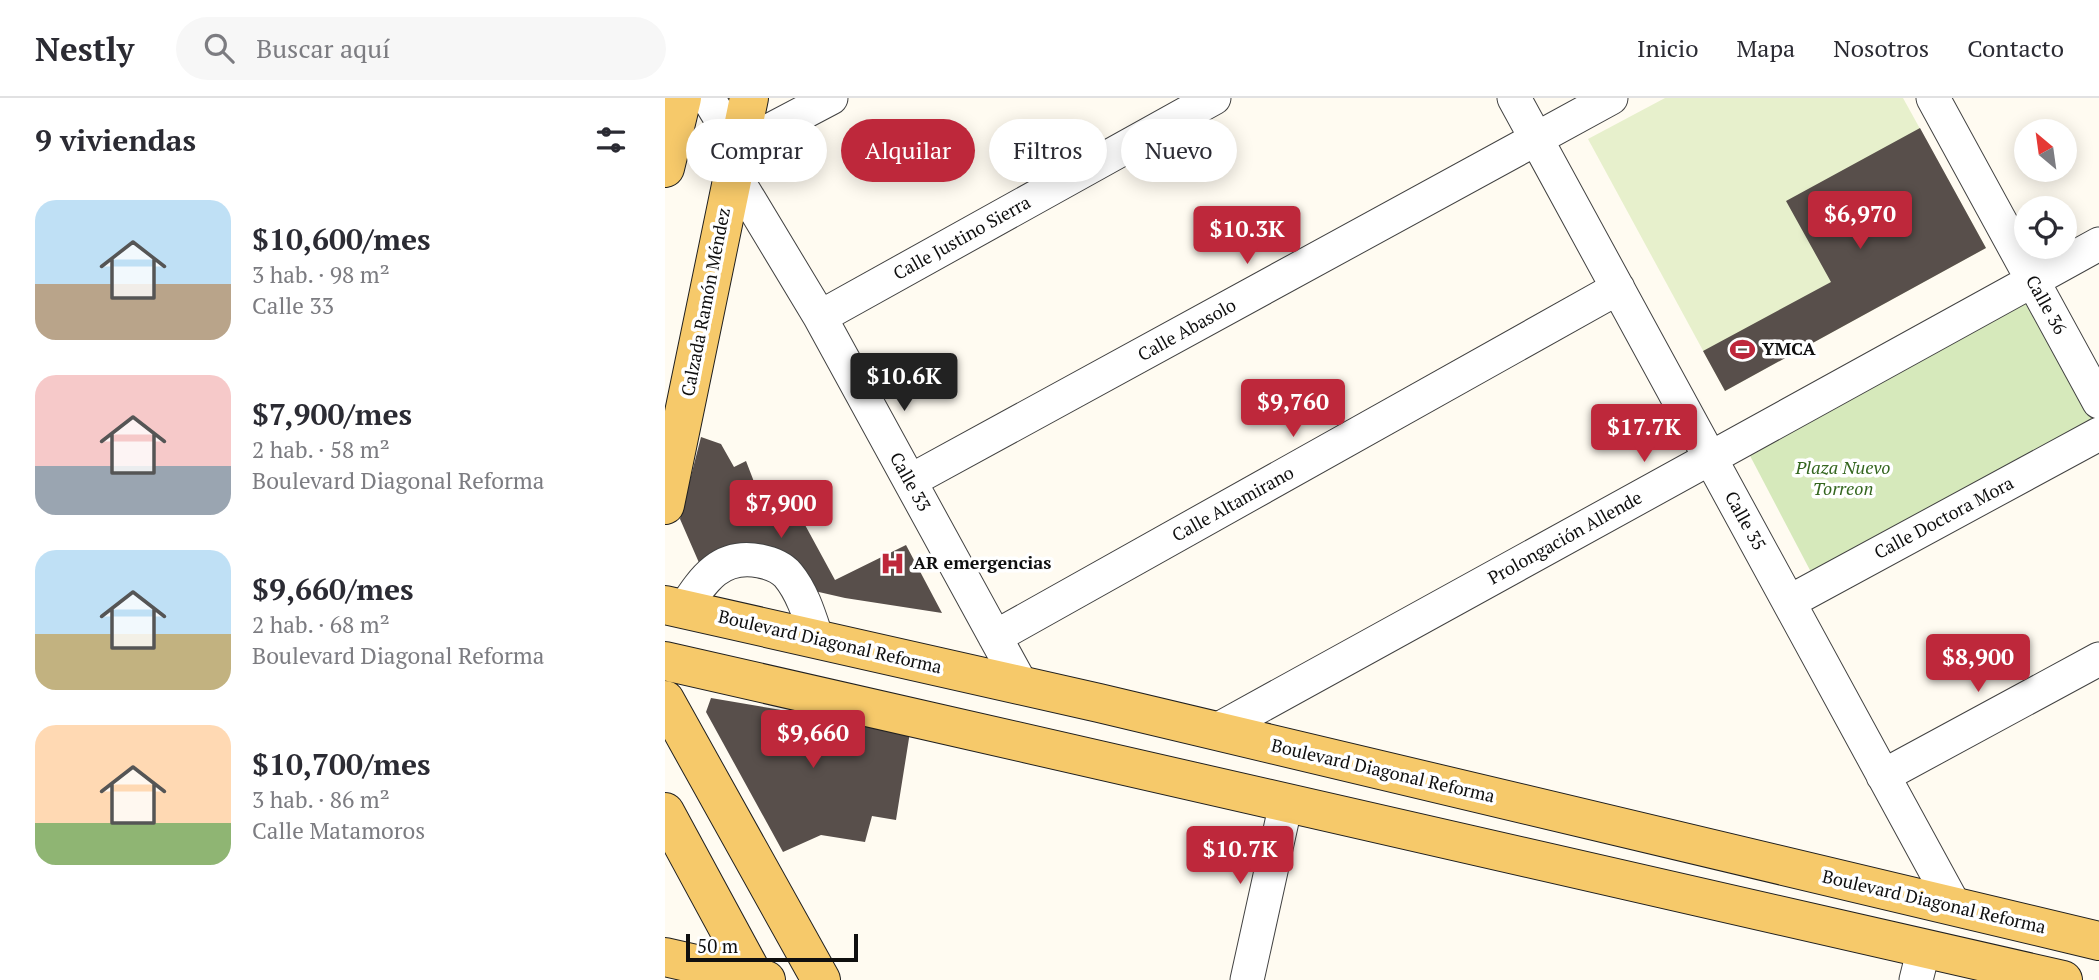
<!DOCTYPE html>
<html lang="es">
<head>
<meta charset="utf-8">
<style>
  body { margin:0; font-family:"PT Serif",serif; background:#f7f7f7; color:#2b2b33; height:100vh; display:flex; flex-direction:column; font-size:26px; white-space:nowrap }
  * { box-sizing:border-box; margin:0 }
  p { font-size:23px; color:#7c7c81 }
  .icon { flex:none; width:38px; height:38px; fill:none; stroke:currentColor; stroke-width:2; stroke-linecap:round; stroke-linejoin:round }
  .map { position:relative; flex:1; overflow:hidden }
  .sheet { display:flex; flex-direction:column; background:#fff; width:665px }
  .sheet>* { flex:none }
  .top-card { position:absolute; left:21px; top:21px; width:665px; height:63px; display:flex; gap:14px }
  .needle { width:46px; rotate:331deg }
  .controls { position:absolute; left:1349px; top:21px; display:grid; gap:14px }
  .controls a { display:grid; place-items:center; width:63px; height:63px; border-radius:50%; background:#fff; box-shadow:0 4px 18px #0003; font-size:35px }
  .scale { position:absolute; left:21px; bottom:18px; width:172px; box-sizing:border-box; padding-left:7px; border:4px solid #0f0f0f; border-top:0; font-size:19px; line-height:24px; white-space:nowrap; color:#0f0f0f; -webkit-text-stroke:5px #fff; paint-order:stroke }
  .price { position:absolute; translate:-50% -60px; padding:0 16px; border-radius:7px; background:#be283b; color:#fff; font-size:23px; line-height:46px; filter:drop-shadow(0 2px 4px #0008) }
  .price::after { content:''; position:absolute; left:50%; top:42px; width:21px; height:16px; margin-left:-10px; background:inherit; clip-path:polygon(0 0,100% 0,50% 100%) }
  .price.active { background:#222; color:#fff }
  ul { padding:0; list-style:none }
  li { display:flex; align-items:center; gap:21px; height:175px; padding:0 35px }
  li span { display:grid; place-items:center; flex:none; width:196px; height:140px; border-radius:21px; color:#555 }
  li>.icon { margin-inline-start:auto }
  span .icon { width:84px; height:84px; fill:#fffc; stroke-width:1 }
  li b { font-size:30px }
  h2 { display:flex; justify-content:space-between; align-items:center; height:84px; padding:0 35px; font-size:30px }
  .pill { padding:0 24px; border-radius:32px; background:#fff; box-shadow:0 4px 18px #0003; font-size:24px; line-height:63px }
  .pill.active { background:#be283b; color:#fff }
  header { display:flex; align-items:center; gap:42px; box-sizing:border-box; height:98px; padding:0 35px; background:#fff; border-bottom:2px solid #e1e1e2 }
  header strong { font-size:33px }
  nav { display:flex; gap:38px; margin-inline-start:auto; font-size:24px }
  .search { width:490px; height:63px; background:#f7f7f7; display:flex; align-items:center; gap:18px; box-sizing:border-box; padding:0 24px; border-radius:38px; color:#7c7c81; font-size:26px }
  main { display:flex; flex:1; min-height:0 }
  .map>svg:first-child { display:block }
  .green { fill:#d6e9bb }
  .pitch { fill:#e7f0cc }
  .building { fill:#584f4b }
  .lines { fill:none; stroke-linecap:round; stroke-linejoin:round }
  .minor-casing { stroke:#424242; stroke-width:35 }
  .major-casing { stroke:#202020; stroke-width:40 }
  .minor { stroke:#fff; stroke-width:33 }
  .major { stroke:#f6c96a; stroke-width:38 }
  .labels { text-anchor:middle; stroke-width:7; stroke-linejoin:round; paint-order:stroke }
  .street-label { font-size:18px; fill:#0f0f0f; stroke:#fff }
  .poi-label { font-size:18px; font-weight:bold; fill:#0f0f0f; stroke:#fff; text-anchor:start }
  .park-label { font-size:18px; font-style:italic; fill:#34661f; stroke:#fff }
</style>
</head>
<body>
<header>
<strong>Nestly</strong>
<div class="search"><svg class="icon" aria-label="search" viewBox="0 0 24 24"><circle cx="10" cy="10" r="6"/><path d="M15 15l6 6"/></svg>Buscar aquí</div>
<nav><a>Inicio</a><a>Mapa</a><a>Nosotros</a><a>Contacto</a></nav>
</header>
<main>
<section class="sheet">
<h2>9 viviendas<svg class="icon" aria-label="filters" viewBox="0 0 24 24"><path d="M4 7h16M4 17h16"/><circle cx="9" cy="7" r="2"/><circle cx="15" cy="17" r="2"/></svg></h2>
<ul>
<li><span style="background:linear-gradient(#bfe0f5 60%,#b9a48a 0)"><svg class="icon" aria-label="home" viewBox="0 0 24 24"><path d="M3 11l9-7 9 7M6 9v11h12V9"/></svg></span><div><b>$10,600/mes</b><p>3 hab. · 98 m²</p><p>Calle 33</p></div></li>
<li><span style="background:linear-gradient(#f6c9c9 65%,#9aa5b1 0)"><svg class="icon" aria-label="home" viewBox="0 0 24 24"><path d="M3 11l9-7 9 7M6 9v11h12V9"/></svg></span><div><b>$7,900/mes</b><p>2 hab. · 58 m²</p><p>Boulevard Diagonal Reforma</p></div></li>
<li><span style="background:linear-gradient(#bfe0f5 60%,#c2b280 0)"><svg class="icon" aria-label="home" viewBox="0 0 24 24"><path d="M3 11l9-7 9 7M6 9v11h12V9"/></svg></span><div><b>$9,660/mes</b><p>2 hab. · 68 m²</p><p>Boulevard Diagonal Reforma</p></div></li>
<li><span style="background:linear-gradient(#ffd9b3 70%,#8fb573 0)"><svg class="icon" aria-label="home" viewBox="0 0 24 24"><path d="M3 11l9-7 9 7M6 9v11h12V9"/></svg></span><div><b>$10,700/mes</b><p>3 hab. · 86 m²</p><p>Calle Matamoros</p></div></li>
</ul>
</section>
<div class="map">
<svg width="1434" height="882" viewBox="0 0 1434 882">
  <rect width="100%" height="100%" fill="#fffbf1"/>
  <path class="green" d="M1360,204l69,118 -282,154 -65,-124z"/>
  <path class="pitch" d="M1000,0h238l83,150 -261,143 -137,-252z"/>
  <path class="building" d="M1255,30l66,120 -261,143 -22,-40 128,-69 -45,-81z
    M36,339l20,7 13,23 12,-6 20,52 26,-12 43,79 71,-35 36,68 -97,-15 -145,-33 -20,-46z
    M46,600l199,34 -14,88 -24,-4 -7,26 -44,-7 -38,17 -77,-140z"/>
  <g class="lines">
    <defs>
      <path id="minor" d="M43,0l30,49 93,-49
        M849,0l441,809
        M1268,0l166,304
        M67,73l88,146 202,369
        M155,219l394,-219
        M245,383l701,-383
        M1124,504l310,-168
        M19,511c19,-29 36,-56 76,-48 10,2 21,6 28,14 15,18 22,43 29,64
        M330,539l623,-349
        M550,633l884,-487
        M1218,678l216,-117
        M582,882l39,-177
        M1251,882l8,-32"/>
      <path id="major" d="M0,70l17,-70
        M0,407l84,-407
        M0,507l434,98 1000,238
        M0,563l1398,319
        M0,602l156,280
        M0,714l91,168
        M0,859l101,23"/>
    </defs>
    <use href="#minor" class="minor-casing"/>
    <use href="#major" class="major-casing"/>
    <use href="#minor" class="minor"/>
    <use href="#major" class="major"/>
  </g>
  <defs>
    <symbol id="stadium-bare" viewBox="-9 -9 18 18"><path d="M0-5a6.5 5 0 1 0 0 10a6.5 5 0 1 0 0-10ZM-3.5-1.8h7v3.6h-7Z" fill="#be283b" stroke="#fff" stroke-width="2.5" paint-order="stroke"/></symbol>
    <symbol id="hospital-bare" viewBox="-9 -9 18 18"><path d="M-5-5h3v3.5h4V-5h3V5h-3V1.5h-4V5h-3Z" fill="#be283b" stroke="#fff" stroke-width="2.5" paint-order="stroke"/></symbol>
  </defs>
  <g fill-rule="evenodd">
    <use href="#stadium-bare" x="1060" y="234" width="35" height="35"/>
    <use href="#hospital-bare" x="210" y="448" width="35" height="35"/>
  </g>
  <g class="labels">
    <g class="street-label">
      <text transform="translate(297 140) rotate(-29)" y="6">Calle Justino Sierra</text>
      <text transform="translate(41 204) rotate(-79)" y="6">Calzada Ramón Méndez</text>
      <text transform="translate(1381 207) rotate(61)" y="6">Calle 36</text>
      <text transform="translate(522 232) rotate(-29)" y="6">Calle Abasolo</text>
      <text transform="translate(245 384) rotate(61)" y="6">Calle 33</text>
      <text transform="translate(568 406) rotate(-29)" y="6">Calle Altamirano</text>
      <text transform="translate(1279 420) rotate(-28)" y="6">Calle Doctora Mora</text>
      <text transform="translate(1080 423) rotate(61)" y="6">Calle 35</text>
      <text transform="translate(900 440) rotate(-29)" y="6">Prolongación Allende</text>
      <text transform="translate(165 544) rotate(13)" y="6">Boulevard Diagonal Reforma</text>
      <text transform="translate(718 673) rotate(13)" y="6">Boulevard Diagonal Reforma</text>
      <text transform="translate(1269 804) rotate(13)" y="6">Boulevard Diagonal Reforma</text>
    </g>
    <g class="poi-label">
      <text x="1097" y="257">YMCA</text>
      <text x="248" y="471">AR emergencias</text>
    </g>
    <g class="park-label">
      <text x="1178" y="376">Plaza Nuevo<tspan x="1178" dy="21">Torreon</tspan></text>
    </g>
  </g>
</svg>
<div class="controls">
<a><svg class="needle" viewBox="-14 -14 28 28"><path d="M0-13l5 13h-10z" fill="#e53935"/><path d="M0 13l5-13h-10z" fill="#7c7c81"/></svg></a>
<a><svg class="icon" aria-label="locate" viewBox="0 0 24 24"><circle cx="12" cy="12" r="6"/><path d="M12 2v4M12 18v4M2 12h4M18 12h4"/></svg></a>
</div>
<div class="scale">50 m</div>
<b class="price" style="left:1195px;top:153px">$6,970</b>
<b class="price" style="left:582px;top:168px">$10.3K</b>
<b class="price active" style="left:239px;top:315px">$10.6K</b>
<b class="price" style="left:628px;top:341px">$9,760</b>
<b class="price" style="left:979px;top:366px">$17.7K</b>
<b class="price" style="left:116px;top:442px">$7,900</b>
<b class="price" style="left:1313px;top:596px">$8,900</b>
<b class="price" style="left:148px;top:672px">$9,660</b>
<b class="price" style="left:575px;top:788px">$10.7K</b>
<div class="top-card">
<a class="pill">Comprar</a>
<a class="pill active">Alquilar</a>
<a class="pill">Filtros</a>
<a class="pill">Nuevo</a>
</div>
</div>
</main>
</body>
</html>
